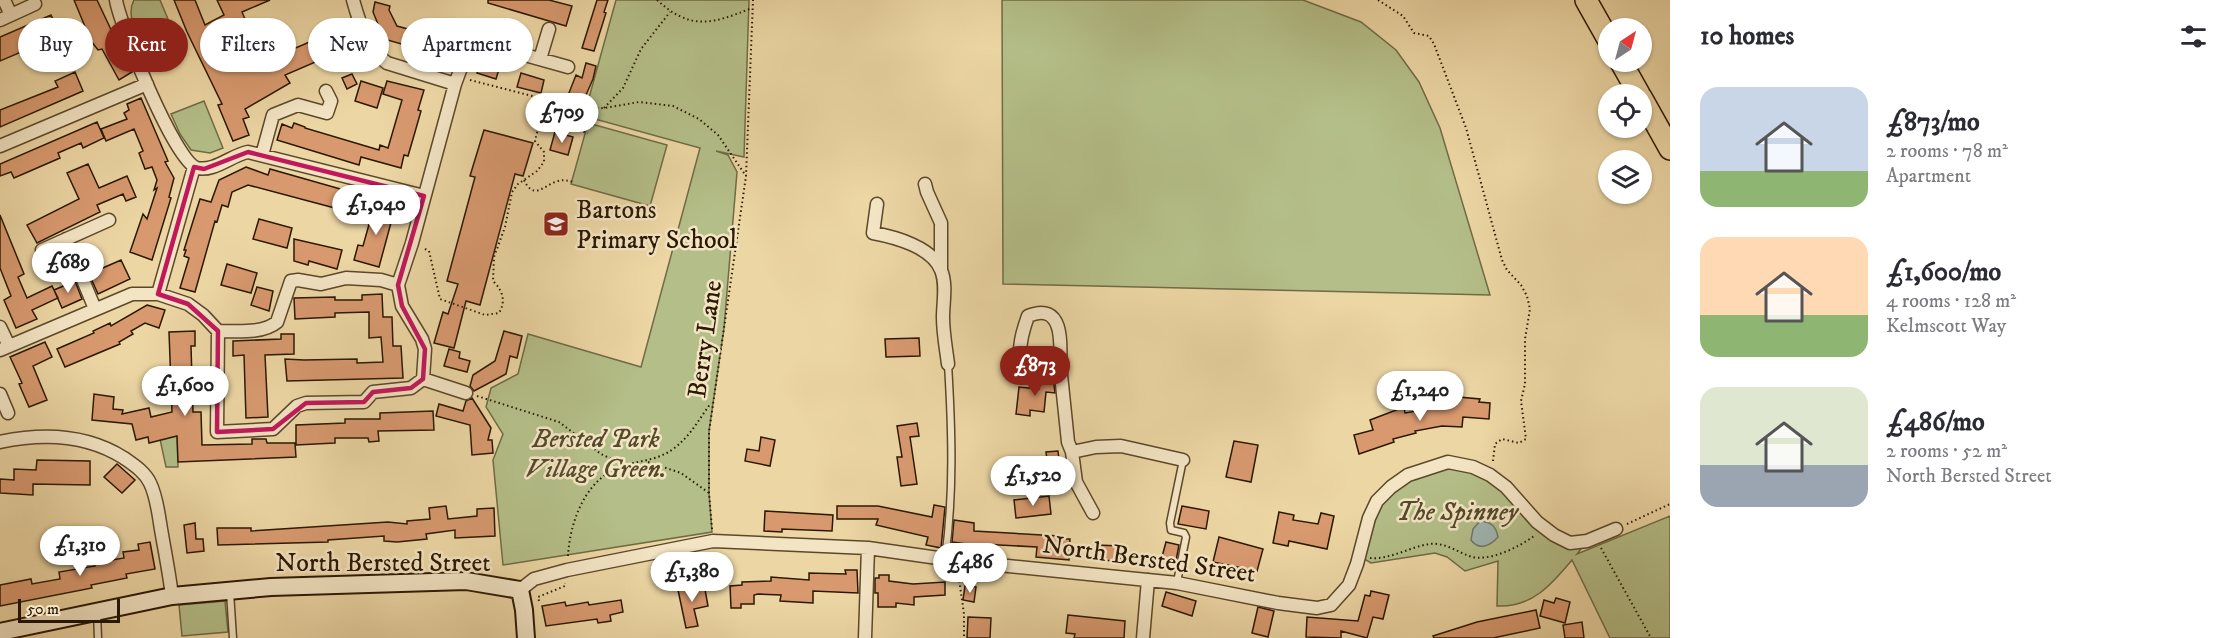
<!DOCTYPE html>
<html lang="en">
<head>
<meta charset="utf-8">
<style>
  body { margin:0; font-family:"IM FELL DW Pica",serif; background:#f2f2f3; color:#2b2b33; height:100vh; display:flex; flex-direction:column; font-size:22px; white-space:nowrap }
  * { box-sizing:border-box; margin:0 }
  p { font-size:20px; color:#7c7c81 }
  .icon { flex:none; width:33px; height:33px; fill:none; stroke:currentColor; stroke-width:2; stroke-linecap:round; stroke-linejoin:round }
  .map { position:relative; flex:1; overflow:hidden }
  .details { display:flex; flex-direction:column; background:#fff; width:570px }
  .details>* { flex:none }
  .hud { position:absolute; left:18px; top:18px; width:570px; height:54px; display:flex; gap:12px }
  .needle { width:39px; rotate:36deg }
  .buttons { position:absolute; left:1598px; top:18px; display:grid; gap:12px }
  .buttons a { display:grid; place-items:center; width:54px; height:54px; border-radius:50%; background:#fff; box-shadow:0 2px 4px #0004; font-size:30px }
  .scale { position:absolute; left:18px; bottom:15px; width:102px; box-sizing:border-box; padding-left:6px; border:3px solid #2b1802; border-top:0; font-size:16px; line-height:21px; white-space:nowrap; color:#2b1802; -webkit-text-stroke:4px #f3e4c4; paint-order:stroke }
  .price { position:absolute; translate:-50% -51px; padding:0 14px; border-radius:21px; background:#fff; color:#222; font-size:20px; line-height:39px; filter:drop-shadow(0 2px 3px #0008) }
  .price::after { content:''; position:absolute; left:50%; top:36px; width:18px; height:14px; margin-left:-9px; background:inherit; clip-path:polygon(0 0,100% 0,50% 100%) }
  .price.current { background:#8f2418; color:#fff }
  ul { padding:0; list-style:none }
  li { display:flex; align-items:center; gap:18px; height:150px; padding:0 30px }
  li span { display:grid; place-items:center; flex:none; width:168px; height:120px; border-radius:18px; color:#555 }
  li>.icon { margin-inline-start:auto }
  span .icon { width:72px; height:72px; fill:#fffc; stroke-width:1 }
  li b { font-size:26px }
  h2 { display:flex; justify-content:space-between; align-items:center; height:72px; padding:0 30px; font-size:26px }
  .chip { padding:0 21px; border-radius:27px; background:#fff; box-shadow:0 2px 4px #0004; font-size:21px; line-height:54px }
  .chip.current { background:#8f2418; color:#fff }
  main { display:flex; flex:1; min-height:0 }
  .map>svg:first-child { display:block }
  .green { fill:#b4be88; stroke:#706b45; stroke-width:1.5 }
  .water { fill:#a0b6b3; stroke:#71776c; stroke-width:1.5 }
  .building { fill:#d8996f; stroke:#2b1802; stroke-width:1.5 }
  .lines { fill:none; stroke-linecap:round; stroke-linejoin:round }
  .lane-casing { stroke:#5b482a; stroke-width:9 }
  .street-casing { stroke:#5b482a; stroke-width:15 }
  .secondary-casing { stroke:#2b1802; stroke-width:20 }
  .highway-casing { stroke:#2b1802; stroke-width:24 }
  .path { stroke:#2b1802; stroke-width:2; stroke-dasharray:1.5 3; stroke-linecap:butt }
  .lane { stroke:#f3e4c4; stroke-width:6 }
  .street { stroke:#f3e4c4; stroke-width:12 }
  .secondary { stroke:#f3e4c4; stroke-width:16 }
  .highway { stroke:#ecd6a4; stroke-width:21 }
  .marked { fill:none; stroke:#c2185b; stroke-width:4.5; stroke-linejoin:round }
  .labels { text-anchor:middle; stroke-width:5; stroke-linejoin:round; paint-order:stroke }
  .poi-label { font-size:26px; fill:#2b1802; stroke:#f3e4c4; text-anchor:start }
  .street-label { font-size:26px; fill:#2b1802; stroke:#f3e4c4 }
  .park-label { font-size:26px; font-style:italic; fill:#544a2a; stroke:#f3e4c4 }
</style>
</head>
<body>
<main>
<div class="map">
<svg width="1670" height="638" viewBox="0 0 1670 638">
  <rect width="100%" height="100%" fill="#ecd6a4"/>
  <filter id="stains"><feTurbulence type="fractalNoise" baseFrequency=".00333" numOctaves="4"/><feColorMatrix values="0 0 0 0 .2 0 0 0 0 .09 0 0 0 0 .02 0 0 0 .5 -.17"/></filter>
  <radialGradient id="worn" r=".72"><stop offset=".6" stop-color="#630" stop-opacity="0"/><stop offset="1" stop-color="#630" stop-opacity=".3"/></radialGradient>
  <path class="green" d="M134,0h26l13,31 -31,13c-6,-14 -16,-29 -8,-44z
    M616,0h133l-5,157 -28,-6 12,4 9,17 -13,156 -15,103v62l3,39 -209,33 -10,-105 10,-26 -17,-27 5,-19 27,-14 10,-40 113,33 59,-219 -116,-32z
    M1002,0h301l58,22 35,28 23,32 21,46 50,167 -487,-11z
    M204,101l19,47 -13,5 -19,-3 -11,-16 -9,-20z
    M588,123l79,22 -17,61 -79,-22z
    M158,430l19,3 1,34h-12z
    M1428,467h45l81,68 33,6 -10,13 93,-38v122h-60l-38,-78c-20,24 -40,48 -75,46l1,-45 -33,10 -18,-14 -12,-4 -64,10 -12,-7 18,-55z
    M225,601l3,31 -46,4 -3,-31z"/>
  <path class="water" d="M1480,521c11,1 16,5 18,16 -8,9 -19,14 -27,3l2,-11z"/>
  <path class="building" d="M74,0h23l25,53 -2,1 12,18 -13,8 -17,-31 -4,1 -7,-9z
    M174,0h21l10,25 19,-10 -7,-15h53l-28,12 6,14 -20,9 10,21 18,-8 7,14 86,-37 8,19 -72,31 5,8 -45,26 4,8 -6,2 6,16 -16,6 -15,-36 4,-1 -35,-72z
    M488,0h61l23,6 -6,20 -78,-23z
    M597,0h11l-4,12 2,1 -12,38 -12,-3z
    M375,2l15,4 -1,4 8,16 33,9 -1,2 31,11 -6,14 -6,-2 -1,3 -44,-13 2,-5 -21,-6 -11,-27z
    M51,15l10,20 -61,26v-24z
    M484,52l14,4 -3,12 4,1 -3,10 -19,-6z
    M586,63l10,3 -3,13 -11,25 -15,-6 9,-23 6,3z
    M75,72l8,19 -83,36v-17l58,-23 -3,-6z
    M521,73l23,7 -3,13 -24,-6z
    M352,74l5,10 -10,5 -5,-11z
    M361,81l22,7 -6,20 -22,-7z
    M387,81l37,9 -6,20 3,1 -6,21 -7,24 -4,-1 -3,13 -40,-11 -2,8 -82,-25 5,-16 10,4 2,-5 11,4v1l74,22 1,-5 8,3 14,-48 -19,-6z
    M141,98l27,63 -3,1 9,16 -5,19 2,1 -19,62 -22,-8 13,-38 4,5 10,-31 -3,2 3,-10 -5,-13 -7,2 -6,-16 4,-2 -9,-22 -28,12 -5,-12 26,-10 -3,-6 5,-3 -2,-6z
    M97,122l7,16 -21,10 -2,-5 -23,10 2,5 -46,20 -3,-6 -11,4v-12z
    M484,130l49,13 -10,33 -8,-2 -35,131 -14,-4 -12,47 -20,-5 9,-31 5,2 10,-30 -11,-3 28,-104 -5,-1z
    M555,132l18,5 -5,18 -18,-5z
    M88,164l11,24 28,-12 9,21 -10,4 -3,-7 -26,11 3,7 -63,31 -10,-18 52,-26 -12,-26z
    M246,167l22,8 2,-6 81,23 -5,19 -98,-26 -16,7 -4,15 -6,-2 -5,17 -2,-1 -20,71 -15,-4 9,-30 -5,-2 2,-6h-2l16,-51 11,3 8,-22z
    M375,203l20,5 -16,59 -25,-7 4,-15 5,1z
    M0,215l24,59 -6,3 9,21 25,-12 6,12 -26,12 5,9 -21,9 -12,-28 7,-4 -11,-28z
    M259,219l33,9 -5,20 -34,-9z
    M294,239l48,11 -5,19 -28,-8 -1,4 -14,-4z
    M121,260l9,19 -32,15 -9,-20z
    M227,264l30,9 -6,20 -30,-8z
    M75,281l7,18 -20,9 -8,-18z
    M257,287l16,4 -4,20 -18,-6z
    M382,294l1,23h9l1,29h8l2,32 -116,3 -2,-22 19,1 53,-1v4l26,-1 -2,-25 -12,1v-26l-34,1v4l-40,2 -1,-21 41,-1v3h27v-5z
    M147,305l18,5 -6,18 -14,-5 -14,8 2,3 -14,8 1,2 -55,23 -8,-18 37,-16 -1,-2 17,-8 1,3z
    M195,331v15h-4l2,66h8l1,33 50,-1v-5h14l1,4h28l1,14 -118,5 -1,-26 -28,7 -1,-6 -12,3 -4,-16 -40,-4 2,-26 20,3 -1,12 10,1 -1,4 27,-6 2,9 21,-5 -3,-80z
    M504,331l18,5 -5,22 -7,-2 -4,18 -32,17 -4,-5 3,-11 22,-14z
    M281,334h13v20l-29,1 3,62 -22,1 -2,-63 -11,1v-15l48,-2z
    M919,338l1,18 -34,1 -1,-18z
    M45,342l7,15 -19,9 14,34 -18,7 -10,-23 3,-1 -12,-26z
    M449,349l11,3 -1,6 11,3 -3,11 -23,-6z
    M1040,375l13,2 2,16 -9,-1 -2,20 -14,-2v6l-14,-2 3,-27 20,2z
    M1447,396l33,3 -1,3 11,1 -1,16 -26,-2 -1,10 -20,-1 -27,5 1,2 -23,6 1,3 -35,12 -5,-19 19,-5 -3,-10 34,-13 1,6 41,-7z
    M472,398l19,30 -3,12h4l1,13 -21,2 -2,-30 -34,-9 3,-12 24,7 3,-10z
    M433,411l1,19 -56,1 1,10 -10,1 -1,-4h-33v5l-39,2v-20l49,-2v-4h35v-6z
    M917,423l2,13 -9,1 7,47 -16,2 -4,-29h5l-5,-31z
    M761,437l14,3 -5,26 -25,-5 2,-12 12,2z
    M1234,441l24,4 -7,37 -25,-5z
    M1058,451l4,33 -12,1 -4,-33z
    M37,460l53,1v24l-57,-1v11l-33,-2v-14l14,1v-11l22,1z
    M117,464l18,16 -13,13 -18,-16z
    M1049,496l2,18 -35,4 -2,-18z
    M934,505l11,2 -4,41 -15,-3 2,-8 -52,-12 2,-6h-41v-13h41l54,11z
    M446,506l2,13 29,-3v-7l17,-1 1,28 -40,2v-8l-29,4 1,5 -30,3 -13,-1v-5l-56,4v2l-110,3 -1,-17h34v3l137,-9 19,2v-3l23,-2 -1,-11z
    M1182,506l27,5 -3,18 -28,-5z
    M765,511l68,4 -1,16 -50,-2v3l-18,-1z
    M1279,512l15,3 -1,5 25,4 3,-11 13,3 -7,33 -38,-8 -1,5 -15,-3z
    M954,520l20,3v8l85,5v3h11l-1,21 -33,-3 1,-10 -56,-3v2l-29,-4z
    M195,523l1,16h7l1,12 -17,2 -3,-28z
    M1219,537l44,12 -6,22 -44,-9z
    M150,542l5,27 -29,5 1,4 -36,7 1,3 -92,18v-21l31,-6 1,5 28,-5 -1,-7 36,-6 -1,-3 30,-5 -1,-6 16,-2 -1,-6z
    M1166,542l13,3 -5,26 -15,-3z
    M1096,545l25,1 -1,15 -25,-1z
    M845,570h12l1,23 -45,-2v12l-33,-2 1,-6 -23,-1 -4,1v9h-13v4h-10l-1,-22 12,-1v-3l29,-1v-4l38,3v-7l37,1z
    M879,575h10v6l24,3 32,-2v13l-31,2v8l-18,-2v4h-18v-14h-3v-15h4z
    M704,584l4,22 -14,3 4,17 -12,2 -8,-38z
    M965,586l11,1 -2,15 -11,-2z
    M1371,591l18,4 -6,24 -10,-2 -6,21 -26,-7v7l-35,-1 1,-20 51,4 7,-26 5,1z
    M1166,592l30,9 -4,15 -30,-10z
    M1556,598l14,4 -5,21 -25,-7 4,-16 10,3z
    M621,600l2,12 -13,3 1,6 -13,2 -1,-4 -51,7 -4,-20 23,-4 1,4 22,-4 1,3z
    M1258,607l16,4 -6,26 -16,-4z
    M1536,610l4,18 -47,10h-59l-1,-2 44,-14z
    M1068,615l57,6 -1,17h-50l1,-4 -9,-1z
    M968,617l23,1 -1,20h-23z
    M1582,622l2,16h-19l-2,-13z"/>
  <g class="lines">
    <defs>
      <path id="lane" d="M945,559c9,-65 7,-129 3,-195
        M1177,582l9,-45 -2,-4 -13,-3 -1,-7 13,-63
        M230,592l3,46
        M97,613l1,25"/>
      <path id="street" d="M4,0l7,15 24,-11
        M116,0c4,25 59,162 81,168 17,4 35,-13 51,-16l176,44
        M353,0c6,22 15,50 34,63l68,21 -43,159 -14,42
        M0,20l11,-5
        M540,59l9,-30
        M455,84l13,-35 6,-5 8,-1 86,24
        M0,146l147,-62
        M262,155l11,-40 25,-10 29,8 4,-12 -5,-10
        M925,184l2,8 14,31v46
        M877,204l-4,29c22,4 59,14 68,37 6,14 2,33 2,47 0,16 3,31 5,47
        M66,239l29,70
        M42,250l67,-30
        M158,294l36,-127
        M0,327l9,19
        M0,350l132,-56h26l30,10 15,11 15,16 -1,101 56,-3 24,-23 9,-3 58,-1 9,-10 38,-4 12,-9 2,-30 -3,-10 -20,-33 -4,-21 -17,-5 -35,-2 -25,6 -23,-4 -7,1 -14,41c-14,12 -41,9 -59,9
        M1060,365c1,-21 4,-64 -32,-49 -5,14 -11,33 -6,46l7,3h31l8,77 4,10
        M423,379l43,14
        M0,394l8,19
        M0,442c42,-9 86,-8 124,16 10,7 21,14 26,25 6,12 8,27 10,40 4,25 9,48 12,73
        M1093,513l-17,-31 -4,-30 24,-5 25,-1 62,14
        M520,590l14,-11 33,-9 146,-29 155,7 91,13 218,22 101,20 39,5 14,-3 18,-20 8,-21 12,-46 8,-17 14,-14 17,-12 40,-13 25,5 17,8 16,12 31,35 17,13 16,8 17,-2 29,-12
        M865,638l3,-90
        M1143,638l5,-58"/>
      <path id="secondary" d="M0,632l172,-36 99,-9 195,-6 54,9 4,20 2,28"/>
      <path id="highway" d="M1586,0l22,39
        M1621,62l18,32
        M1641,97l29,52"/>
    </defs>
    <use href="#lane" class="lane-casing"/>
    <use href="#street" class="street-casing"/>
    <use href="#secondary" class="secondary-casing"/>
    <use href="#highway" class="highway-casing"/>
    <path class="path" d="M657,0c34,31 55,24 95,8
      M1378,0l25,16 11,17 15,3 5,8 32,84 36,132 5,10 14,15 6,11 3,13 -5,30v45l-4,17 5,38 -7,4 -17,-4 -7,5 -2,17
      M470,80l113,29 21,-1 35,-6 34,4 26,13 19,16 28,41
      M604,108l19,-20 18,-39 29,-37
      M577,129l6,-20
      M524,180c10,21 20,5 34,1 6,-2 10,0 16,1
      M425,249l4,2 11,48 45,16 14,-2c7,-12 4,-22 -6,-32l1,-24 11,-30 7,-35 6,-8 19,-13 7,-9v-10l-9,-11 5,-21 48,13
      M477,396l82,26 42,32 23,11
      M648,462l33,11 28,20
      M1627,524l43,-20
      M712,529l-3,-36v-61l37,-256 7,-176
      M1601,548l50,90
      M568,556c2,-36 19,-81 58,-91 17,-5 32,-5 47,-16 17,-12 26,-30 38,-46
      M1370,558c19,2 40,-11 59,-14 15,-2 27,7 40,12 19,7 50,-9 65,-20
      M958,572l6,42v24
      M539,601l-1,-4 27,-11v-3"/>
    <use href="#lane" class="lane"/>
    <use href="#street" class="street"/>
    <use href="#secondary" class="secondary"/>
    <use href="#highway" class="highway"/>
  </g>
  <path class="marked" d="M248,152l176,44 -26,89 4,21 23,43 -2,30 -12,9 -38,4 -9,10 -58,1 -33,26 -56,3 1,-101 -30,-27 -30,-10 36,-127 10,2z"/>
  <defs>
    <symbol id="school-square" viewBox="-11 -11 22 22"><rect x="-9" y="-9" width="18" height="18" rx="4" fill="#8f2418" stroke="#f3e4c4"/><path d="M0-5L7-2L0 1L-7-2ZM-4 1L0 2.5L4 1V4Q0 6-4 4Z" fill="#fff"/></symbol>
  </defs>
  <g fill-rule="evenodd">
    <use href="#school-square" x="541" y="209" width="30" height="30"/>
  </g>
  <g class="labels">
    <g class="poi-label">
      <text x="576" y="218">Bartons<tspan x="576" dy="30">Primary School</tspan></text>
    </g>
    <g class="street-label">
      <text transform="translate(704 339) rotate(-82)" y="9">Berry Lane</text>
      <text transform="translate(1149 558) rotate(8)" y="9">North Bersted Street</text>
      <text x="383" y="571">North Bersted Street</text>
    </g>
    <g class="park-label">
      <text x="596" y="447">Bersted Park<tspan x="596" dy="30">Village Green.</tspan></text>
      <text x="1457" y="520">The Spinney</text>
    </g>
  </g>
  <rect width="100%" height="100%" filter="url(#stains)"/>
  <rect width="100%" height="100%" fill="url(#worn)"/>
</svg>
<div class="buttons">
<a><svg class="needle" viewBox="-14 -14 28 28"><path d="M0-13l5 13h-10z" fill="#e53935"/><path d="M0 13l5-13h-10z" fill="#7c7c81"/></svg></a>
<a><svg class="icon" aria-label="locate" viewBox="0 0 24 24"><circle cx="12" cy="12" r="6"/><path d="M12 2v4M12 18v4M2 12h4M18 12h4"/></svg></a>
<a><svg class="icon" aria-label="layers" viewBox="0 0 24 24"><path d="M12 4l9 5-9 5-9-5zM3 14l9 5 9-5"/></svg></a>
</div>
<div class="scale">50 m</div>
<b class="price" style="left:562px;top:144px">£709</b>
<b class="price" style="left:376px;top:236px">£1,040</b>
<b class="price" style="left:68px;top:294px">£689</b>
<b class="price current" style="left:1035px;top:397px">£873</b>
<b class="price" style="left:185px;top:417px">£1,600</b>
<b class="price" style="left:1420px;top:422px">£1,240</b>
<b class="price" style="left:1033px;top:507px">£1,520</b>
<b class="price" style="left:80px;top:577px">£1,310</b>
<b class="price" style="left:970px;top:594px">£486</b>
<b class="price" style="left:692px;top:603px">£1,380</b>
<div class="hud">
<a class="chip">Buy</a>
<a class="chip current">Rent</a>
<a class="chip">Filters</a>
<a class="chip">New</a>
<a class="chip">Apartment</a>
</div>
</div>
<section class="details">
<h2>10 homes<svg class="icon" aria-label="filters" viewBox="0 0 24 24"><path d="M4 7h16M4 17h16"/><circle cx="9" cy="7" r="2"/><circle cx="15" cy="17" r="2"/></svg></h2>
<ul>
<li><span style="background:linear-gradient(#c9d6e8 70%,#8fb573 0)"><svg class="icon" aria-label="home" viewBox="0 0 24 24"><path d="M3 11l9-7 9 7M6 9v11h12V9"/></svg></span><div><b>£873/mo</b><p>2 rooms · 78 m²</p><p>Apartment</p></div></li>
<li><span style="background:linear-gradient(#ffd9b3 65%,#8fb573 0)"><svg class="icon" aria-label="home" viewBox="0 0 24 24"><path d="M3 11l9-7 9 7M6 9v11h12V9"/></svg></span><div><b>£1,600/mo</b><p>4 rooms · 128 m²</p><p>Kelmscott Way</p></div></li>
<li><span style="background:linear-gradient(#dfe7d0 65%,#9aa5b1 0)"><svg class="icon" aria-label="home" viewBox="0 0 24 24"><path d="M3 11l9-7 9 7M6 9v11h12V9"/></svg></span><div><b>£486/mo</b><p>2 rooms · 52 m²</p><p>North Bersted Street</p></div></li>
</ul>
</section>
</main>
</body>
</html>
